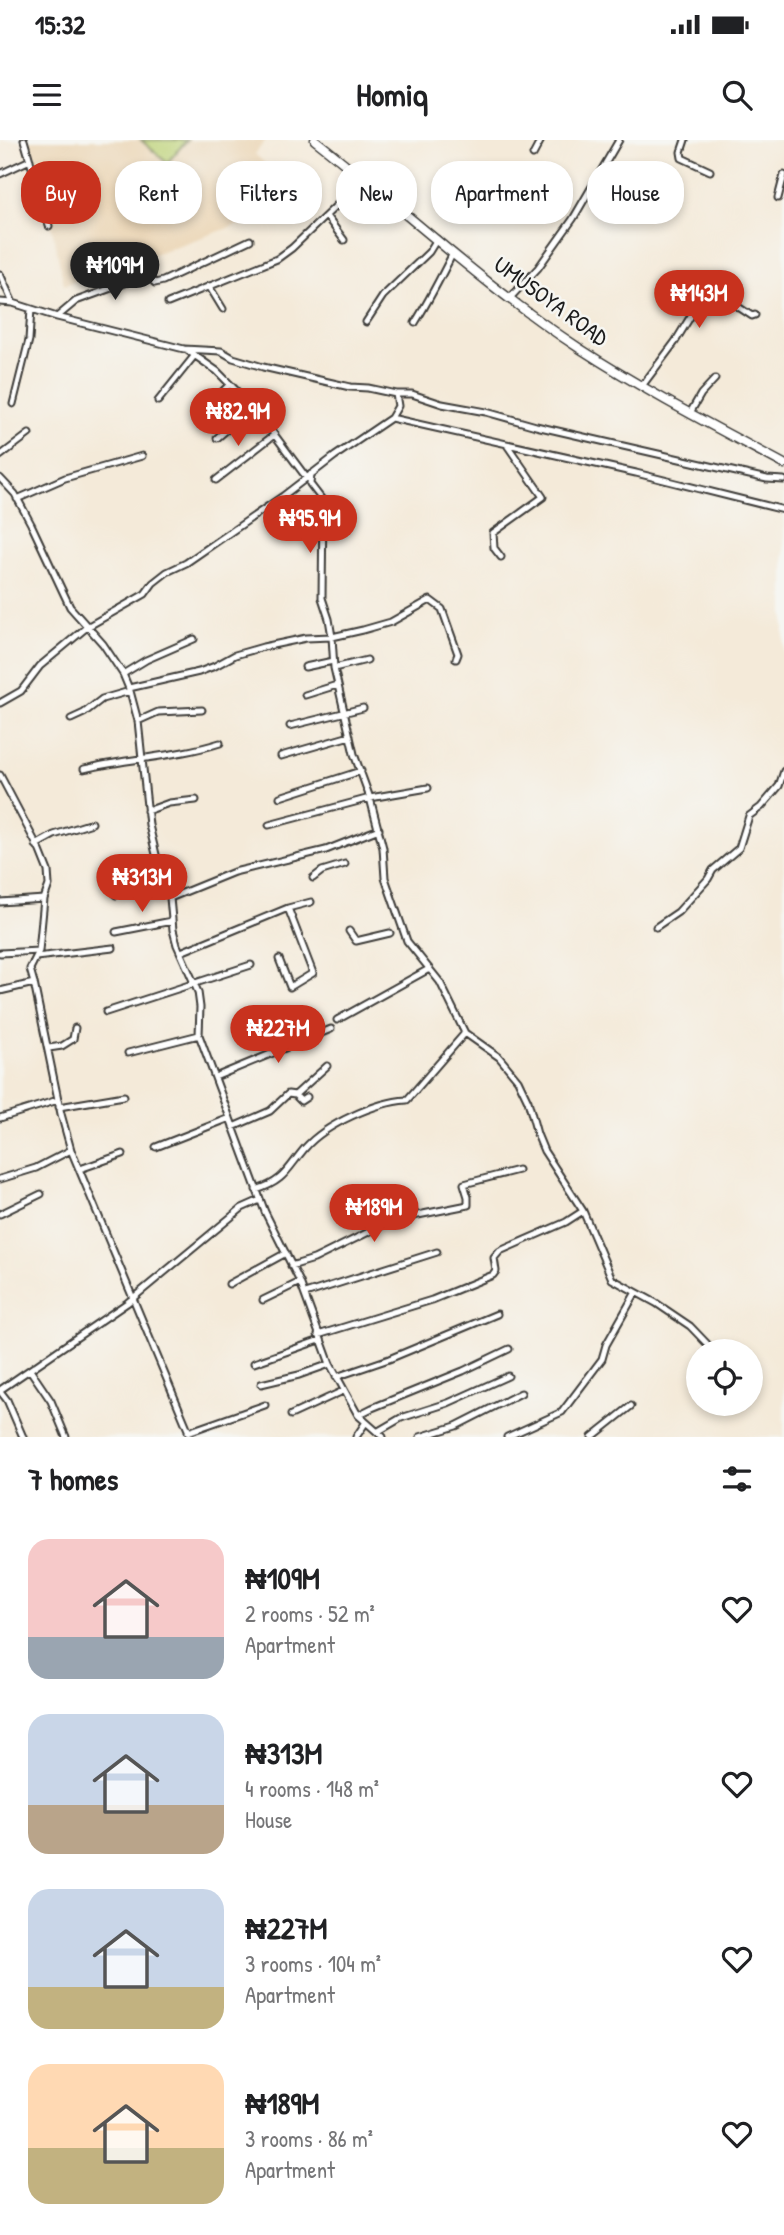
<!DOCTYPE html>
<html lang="en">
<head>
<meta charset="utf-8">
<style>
  body { margin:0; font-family:"Patrick Hand",sans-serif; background:#f6f6f6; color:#202124; height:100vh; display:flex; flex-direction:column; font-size:26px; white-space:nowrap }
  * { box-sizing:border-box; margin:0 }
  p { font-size:23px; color:#757577 }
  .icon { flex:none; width:38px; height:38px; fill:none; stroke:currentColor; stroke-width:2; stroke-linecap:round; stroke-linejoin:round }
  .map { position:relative; height:1297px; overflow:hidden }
  .details { display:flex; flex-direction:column; background:#fff; flex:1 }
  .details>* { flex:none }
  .banner { position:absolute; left:21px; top:21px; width:742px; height:63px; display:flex; gap:14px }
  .fabs { position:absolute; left:686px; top:1199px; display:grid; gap:14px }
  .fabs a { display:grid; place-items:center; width:77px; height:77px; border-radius:50%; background:#fff; box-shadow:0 4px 10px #0003; font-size:35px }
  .price { position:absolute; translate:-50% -60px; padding:0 16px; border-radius:24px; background:#c8321e; color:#fff; font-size:23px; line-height:46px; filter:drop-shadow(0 2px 4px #0008) }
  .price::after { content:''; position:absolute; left:50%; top:42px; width:21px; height:16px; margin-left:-10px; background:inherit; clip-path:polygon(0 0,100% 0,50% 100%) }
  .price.current { background:#222; color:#fff }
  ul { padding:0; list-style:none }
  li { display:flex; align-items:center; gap:21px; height:175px; padding:0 28px }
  li span { display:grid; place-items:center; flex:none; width:196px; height:140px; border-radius:21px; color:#555 }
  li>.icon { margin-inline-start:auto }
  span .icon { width:84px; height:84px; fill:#fffc; stroke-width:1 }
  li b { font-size:30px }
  h2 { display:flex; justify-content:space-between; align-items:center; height:84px; padding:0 28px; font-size:30px }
  .tag { padding:0 24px; border-radius:28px; background:#fff; box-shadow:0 4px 10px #0003; font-size:24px; line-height:63px }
  .tag.current { background:#c8321e; color:#fff }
  .status { display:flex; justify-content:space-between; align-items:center; height:49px; padding:0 35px; background:#fff; direction:ltr }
  .status svg { height:19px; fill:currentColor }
  header { display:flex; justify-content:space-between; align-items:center; height:91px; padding:0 28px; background:#fff; font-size:32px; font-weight:800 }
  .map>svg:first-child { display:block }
  .built { fill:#ecd8ba }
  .green { fill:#bcd174; stroke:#6c7648; stroke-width:2 }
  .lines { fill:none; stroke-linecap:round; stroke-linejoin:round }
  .minor-casing { stroke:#3c3b38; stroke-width:9 }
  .secondary-casing { stroke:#3c3b38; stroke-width:11 }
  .minor { stroke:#fff; stroke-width:5 }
  .secondary { stroke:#fff; stroke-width:8 }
  .labels { text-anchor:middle; stroke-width:5; stroke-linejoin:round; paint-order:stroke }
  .street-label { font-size:23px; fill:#1c1c1c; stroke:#f6f6f2 }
</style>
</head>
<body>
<div class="status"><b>15:32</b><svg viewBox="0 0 49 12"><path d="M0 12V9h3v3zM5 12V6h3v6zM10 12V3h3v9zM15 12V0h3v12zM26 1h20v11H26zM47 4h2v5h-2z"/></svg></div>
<header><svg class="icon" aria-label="menu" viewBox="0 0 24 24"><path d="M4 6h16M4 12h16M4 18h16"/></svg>Homiq<svg class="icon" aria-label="search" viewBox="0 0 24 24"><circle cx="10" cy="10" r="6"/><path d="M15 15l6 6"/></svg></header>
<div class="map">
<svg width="784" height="1297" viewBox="0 0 784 1297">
  <rect width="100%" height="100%" fill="#f6f6f2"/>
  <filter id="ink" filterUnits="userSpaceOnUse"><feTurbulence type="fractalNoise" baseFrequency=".0143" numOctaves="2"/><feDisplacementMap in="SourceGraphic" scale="14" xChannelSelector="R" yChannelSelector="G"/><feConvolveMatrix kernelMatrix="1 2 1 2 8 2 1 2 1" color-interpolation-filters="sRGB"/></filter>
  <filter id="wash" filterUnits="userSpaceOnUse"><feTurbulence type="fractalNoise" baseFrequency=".00686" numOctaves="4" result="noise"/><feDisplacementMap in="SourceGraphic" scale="28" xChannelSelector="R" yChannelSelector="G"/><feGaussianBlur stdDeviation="1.57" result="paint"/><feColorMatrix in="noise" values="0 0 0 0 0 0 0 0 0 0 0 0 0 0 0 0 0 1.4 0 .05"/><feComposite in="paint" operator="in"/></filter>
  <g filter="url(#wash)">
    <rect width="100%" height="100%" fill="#f4ead9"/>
    <path class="built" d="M27,0h239l-11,14 32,31 -38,36 -185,64 -11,-53z"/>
    <path class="green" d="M141,0h46l-20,23z"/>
  </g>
  <g filter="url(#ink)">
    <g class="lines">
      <defs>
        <path id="minor" d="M24,0l25,86
          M685,0l-4,12 1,6 28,13
          M533,15l8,-15
          M0,34l30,-14
          M778,58l6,-23
          M326,76l18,24
          M0,134l13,29
          M209,146l14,23
          M510,158l28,-30 35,-49 46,-79
          M0,162l13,1 44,14 127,32 37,2 12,7 30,9 87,20 18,1 28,6h16l30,10 44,8 50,14 231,53 17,1
          M168,163l109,-44 15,-11 72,-69
          M57,177l19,-16 71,-26 8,8 8,-2 87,-41
          M366,182l17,-26 46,-44 8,-13
          M415,183c14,-23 26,-46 38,-70
          M187,210l30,21 42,43 47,63
          M642,246l33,-44 31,-51 5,-2 41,27 3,-1
          M158,261l37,-46
          M13,264l16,-64 2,-31
          M690,273l11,-19 14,-15
          M198,276l32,-32
          M391,278l245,55 148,37
          M217,298l35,-30
          M0,316l29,-22
          M311,334l-1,10 13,17 -1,97 7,21 3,18 2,31 20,86 16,44 58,-10
          M0,338l15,16 16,30 39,83 33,37 20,30 7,17 8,30 11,104 9,38 12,35 3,32 4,15 21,47 2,15 -1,28 66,177 35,70 30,82 28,51 25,22
          M216,340l58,-45
          M17,359l48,-21 77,-22
          M501,417l-7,-9 -1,-15 50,-36 -36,-52
          M305,527l28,-6
          M334,528l33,-8
          M123,534l23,-14 48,-21
          M129,548l70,-16 16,-6 20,-11 28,-8 43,-9 26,-1 31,-7 28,-8 39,-22 12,9 16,45 -2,5
          M305,555l32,-10
          M0,563l21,-12 19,-25 47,-39 58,-33 8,-11 14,-11 19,-9 97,-67 52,-40 56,-38 7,-12 -2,-12
          M71,579l13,-6 18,-14 28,-8
          M138,581l20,-9 44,-2
          M290,586l73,-18
          M281,616l69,-20
          M84,629c45,-11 92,-12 136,-26
          M0,635l40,76 8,20 1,14 -5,14 -5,52 -9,18 4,14 -34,8
          M280,657l81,-26
          M147,671l22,-8 27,-3
          M269,685l101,-27 13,50 2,30 22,63 33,41 25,51 34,24 19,23 10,21 9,33 7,17 39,60 29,68 44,24 34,23 24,25
          M36,705l18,-10 38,-12
          M313,738l9,-7 23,-7
          M116,755l45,-25
          M170,758l64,-26 92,-22 53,-21
          M0,762l44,-3
          M656,787l22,-15 30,-33 5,-9 26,-22 10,-32 12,-9 18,-21 5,-15
          M349,791l7,10 34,-8
          M116,792l56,-11
          M181,812l107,-44 23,-6
          M0,813l39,-2
          M36,817l77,-9
          M279,819l11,28 23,-14 -25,-65
          M106,872l145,-47
          M337,880l92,-51
          M49,908l13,-2 11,-7 2,-11
          M128,913l71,-18
          M215,937l116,-48
          M295,955l6,6 6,-4
          M59,967l65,-11
          M0,978l58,-18
          M233,987l37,-16 18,-17 7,1 32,-29
          M156,1007l74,-29
          M71,1010l120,287
          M80,1029l43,-15
          M0,1039l36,-11 35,-18 -10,-36 -27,-131
          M256,1050c29,-9 31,-21 49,-42 21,-24 71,-46 102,-48l58,-67
          M0,1074l41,-20
          M291,1126l23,-7 79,-39 75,-15v-8l-4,-13 54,-14
          M229,1144l57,-31
          M305,1154l132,-42
          M263,1160l37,-18
          M318,1195l114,-35 61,-25 3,-4 -2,-13 6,-7 66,-29 17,-11
          M254,1223l66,-23
          M30,1230l21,31 15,36
          M336,1237l53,-18 108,-45
          M261,1244l38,-9 31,-11
          M0,1250l127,-87 115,-95 18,-8
          M0,1251l7,9 16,37
          M291,1275l52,-24
          M358,1275l14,-7 91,-37 46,-22
          M188,1292l77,-27
          M377,1292l24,-14 47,-15 60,-27
          M356,1297l10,-15
          M420,1297l36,-11 65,-33
          M507,1297l55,-25 40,-53 4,-14 30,-53
          M592,1297l39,-31"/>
        <path id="secondary" d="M315,0c88,69 170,147 264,208 66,43 136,79 205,116"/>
      </defs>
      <use href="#minor" class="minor-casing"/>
      <use href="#secondary" class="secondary-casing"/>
      <use href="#minor" class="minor"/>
      <use href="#secondary" class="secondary"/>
    </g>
  </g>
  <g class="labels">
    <g class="street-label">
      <text transform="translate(551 161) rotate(36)" y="8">UMUSOYA ROAD</text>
    </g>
  </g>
</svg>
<div class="fabs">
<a><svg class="icon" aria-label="locate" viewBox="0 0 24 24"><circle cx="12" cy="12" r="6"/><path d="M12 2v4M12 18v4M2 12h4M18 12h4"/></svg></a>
</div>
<b class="price current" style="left:115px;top:162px">₦109M</b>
<b class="price" style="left:699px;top:190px">₦143M</b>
<b class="price" style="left:238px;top:308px">₦82.9M</b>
<b class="price" style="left:310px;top:415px">₦95.9M</b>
<b class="price" style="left:142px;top:774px">₦313M</b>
<b class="price" style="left:278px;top:925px">₦227M</b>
<b class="price" style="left:374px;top:1104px">₦189M</b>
<div class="banner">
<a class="tag current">Buy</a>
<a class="tag">Rent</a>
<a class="tag">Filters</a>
<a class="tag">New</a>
<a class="tag">Apartment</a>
<a class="tag">House</a>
</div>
</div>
<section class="details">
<h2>7 homes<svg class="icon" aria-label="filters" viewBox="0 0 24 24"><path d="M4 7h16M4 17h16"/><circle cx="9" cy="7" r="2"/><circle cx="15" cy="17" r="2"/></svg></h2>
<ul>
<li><span style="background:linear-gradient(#f6c9c9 70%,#9aa5b1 0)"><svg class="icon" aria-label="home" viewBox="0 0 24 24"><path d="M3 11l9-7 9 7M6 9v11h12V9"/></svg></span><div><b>₦109M</b><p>2 rooms · 52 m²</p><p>Apartment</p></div><svg class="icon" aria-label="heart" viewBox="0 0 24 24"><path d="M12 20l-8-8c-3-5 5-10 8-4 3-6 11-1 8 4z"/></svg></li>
<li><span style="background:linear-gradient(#c9d6e8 65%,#b9a48a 0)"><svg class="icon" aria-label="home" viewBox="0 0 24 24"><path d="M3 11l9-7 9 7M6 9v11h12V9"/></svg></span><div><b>₦313M</b><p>4 rooms · 148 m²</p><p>House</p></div><svg class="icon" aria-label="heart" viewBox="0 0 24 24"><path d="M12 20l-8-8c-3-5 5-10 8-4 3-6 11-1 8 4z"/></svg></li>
<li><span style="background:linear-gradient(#c9d6e8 70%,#c2b280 0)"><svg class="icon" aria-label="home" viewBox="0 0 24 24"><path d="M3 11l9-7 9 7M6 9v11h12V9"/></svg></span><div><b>₦227M</b><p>3 rooms · 104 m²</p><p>Apartment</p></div><svg class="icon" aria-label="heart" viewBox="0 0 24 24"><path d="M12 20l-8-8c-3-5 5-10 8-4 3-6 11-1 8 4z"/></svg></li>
<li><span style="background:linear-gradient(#ffd9b3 60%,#c2b280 0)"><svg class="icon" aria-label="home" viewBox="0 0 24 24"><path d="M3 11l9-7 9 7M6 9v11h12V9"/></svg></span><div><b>₦189M</b><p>3 rooms · 86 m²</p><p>Apartment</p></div><svg class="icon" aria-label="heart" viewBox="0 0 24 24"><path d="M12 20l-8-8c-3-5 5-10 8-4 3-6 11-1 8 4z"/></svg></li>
</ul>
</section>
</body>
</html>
